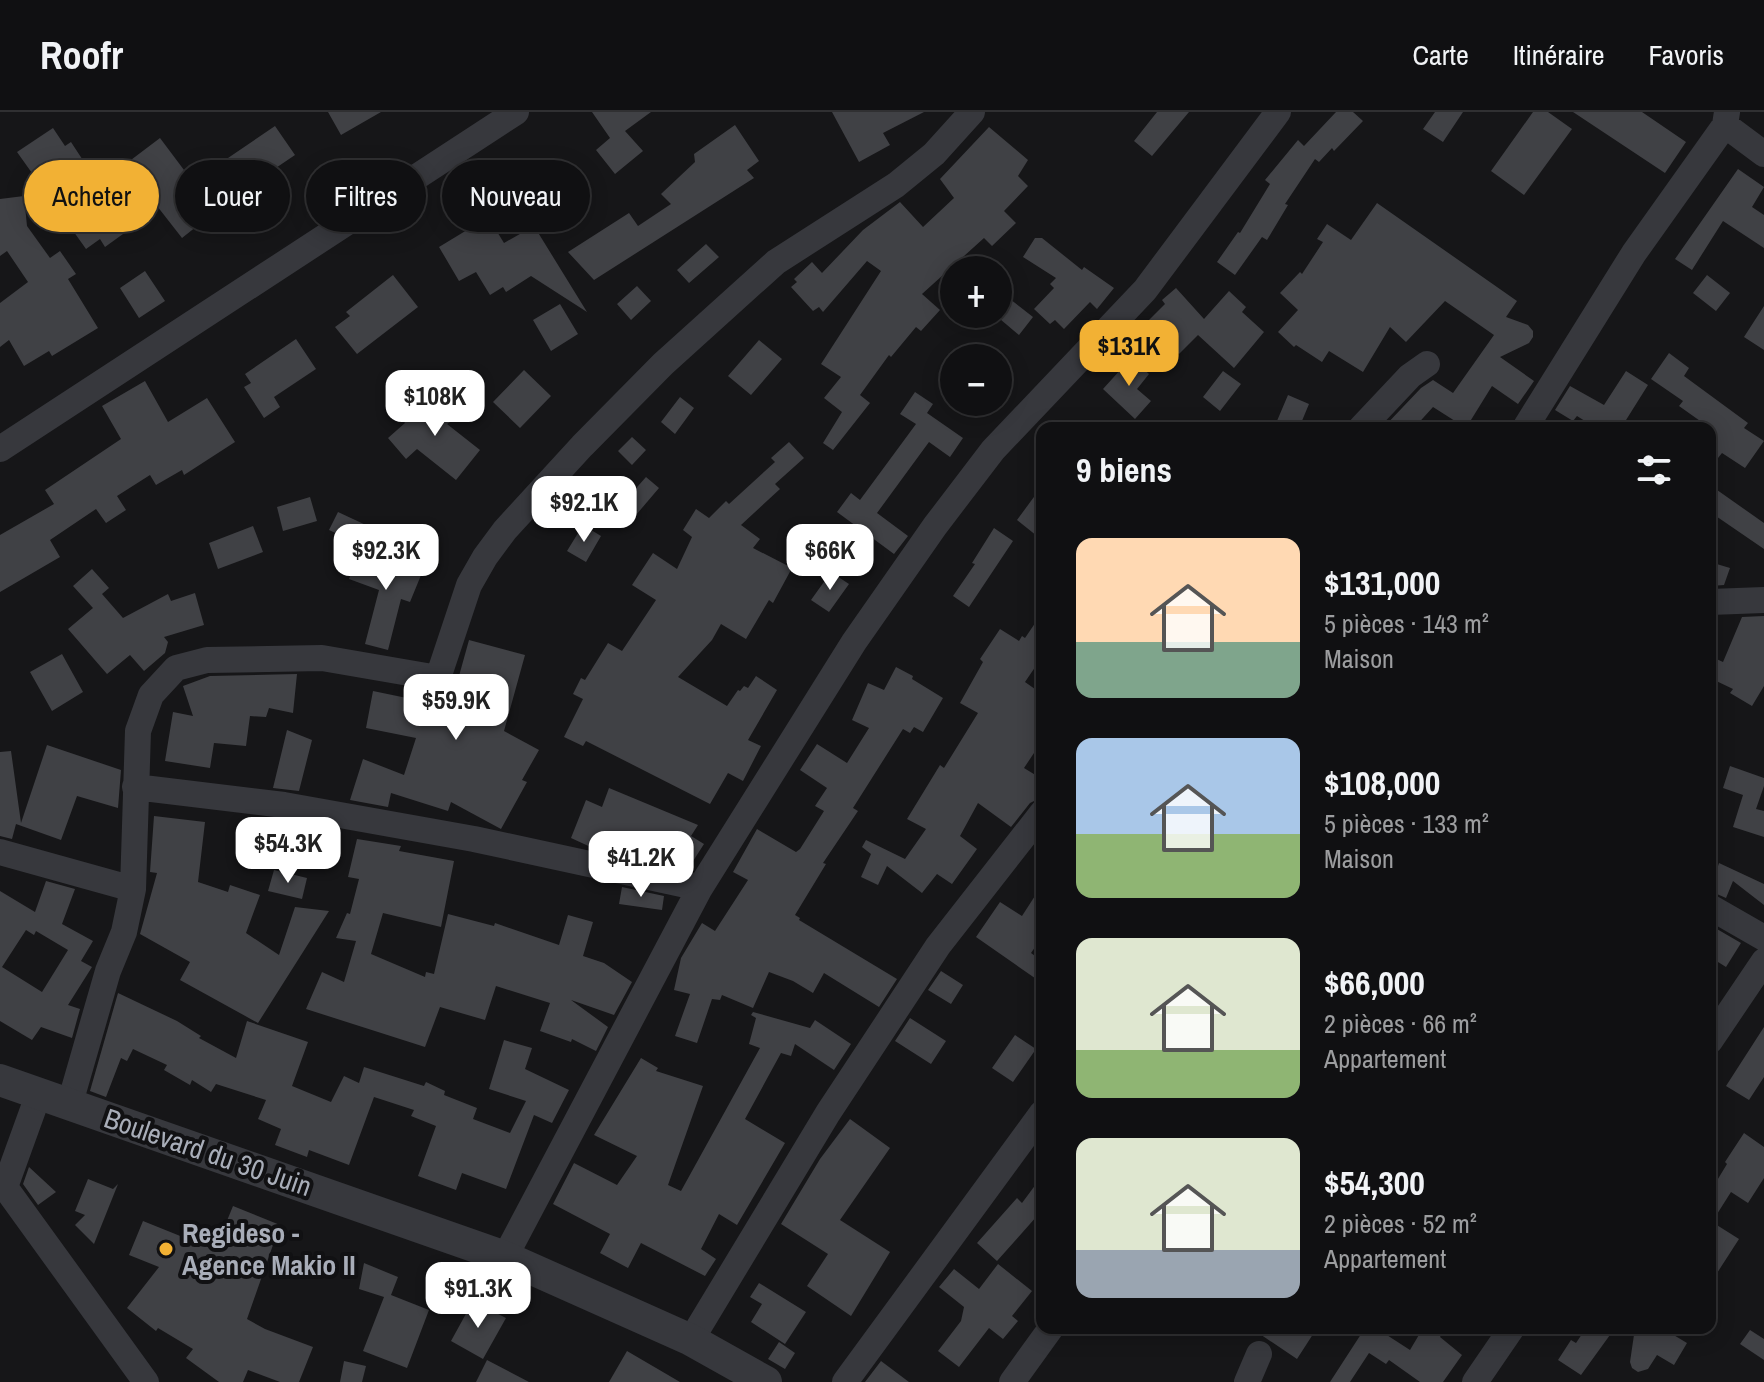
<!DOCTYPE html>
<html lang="fr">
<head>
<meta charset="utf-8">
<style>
  body { margin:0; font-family:"Archivo Narrow",sans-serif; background:#1e1e20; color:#f1f3f6; height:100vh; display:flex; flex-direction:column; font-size:30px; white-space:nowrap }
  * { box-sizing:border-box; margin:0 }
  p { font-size:26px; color:#9c9d9f }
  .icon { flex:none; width:44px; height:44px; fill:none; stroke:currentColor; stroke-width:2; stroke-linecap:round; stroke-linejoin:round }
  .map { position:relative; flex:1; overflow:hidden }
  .panel { position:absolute; left:1036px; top:310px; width:680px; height:912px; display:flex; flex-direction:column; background:#101012; border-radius:16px; box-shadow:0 4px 20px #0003,0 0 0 2px #303032 }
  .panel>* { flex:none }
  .guide { position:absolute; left:24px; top:48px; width:760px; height:72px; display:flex; gap:16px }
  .buttons { position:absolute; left:940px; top:144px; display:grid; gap:16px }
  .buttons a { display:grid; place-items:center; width:72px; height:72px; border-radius:50%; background:#101012; box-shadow:0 4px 20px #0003,0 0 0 2px #303032; font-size:40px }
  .price { position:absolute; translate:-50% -68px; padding:0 18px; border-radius:16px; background:#fff; color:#222; font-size:26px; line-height:52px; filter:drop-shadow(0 2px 4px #0008) }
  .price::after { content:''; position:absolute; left:50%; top:48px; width:24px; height:18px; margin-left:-12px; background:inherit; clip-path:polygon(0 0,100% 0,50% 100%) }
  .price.selected { background:#f2b134; color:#111 }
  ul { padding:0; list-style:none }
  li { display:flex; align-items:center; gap:24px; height:200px; padding:0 40px }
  li span { display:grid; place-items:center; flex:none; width:224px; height:160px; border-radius:16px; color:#555 }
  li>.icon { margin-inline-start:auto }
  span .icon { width:96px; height:96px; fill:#fffc; stroke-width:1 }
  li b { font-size:34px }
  h2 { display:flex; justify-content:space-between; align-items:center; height:96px; padding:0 40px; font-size:34px }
  .chip { padding:0 28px; border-radius:36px; background:#101012; box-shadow:0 4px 20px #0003,0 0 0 2px #303032; font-size:28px; line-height:72px }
  .chip.selected { background:#f2b134; color:#111 }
  header { display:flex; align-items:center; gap:48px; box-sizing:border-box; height:112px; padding:0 40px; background:#101012; border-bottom:2px solid #303032 }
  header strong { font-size:38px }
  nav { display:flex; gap:44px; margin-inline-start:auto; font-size:28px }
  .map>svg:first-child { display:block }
  .building { fill:#404145; fill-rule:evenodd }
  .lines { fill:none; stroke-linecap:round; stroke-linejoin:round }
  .minor { stroke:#37383d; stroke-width:26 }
  .tertiary { stroke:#37383d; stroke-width:32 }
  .poi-dot { fill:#f2b134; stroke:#111113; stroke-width:3 }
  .labels { text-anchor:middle; stroke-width:8; stroke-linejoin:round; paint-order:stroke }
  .street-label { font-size:28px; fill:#a8adb8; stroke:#111113 }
  .poi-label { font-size:28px; font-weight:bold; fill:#a8adb8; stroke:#111113; text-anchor:start }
</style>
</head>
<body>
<header>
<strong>Roofr</strong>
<nav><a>Carte</a><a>Itinéraire</a><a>Favoris</a></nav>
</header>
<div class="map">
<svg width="1764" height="1270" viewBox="0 0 1764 1270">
  <rect width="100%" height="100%" fill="#161618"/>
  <path class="building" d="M328,0h53l-40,23z
    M592,0h59l-26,19 18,20 -28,23 -19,-24 14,-12z
    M832,0h92l-41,21 7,12 -31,17z
    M1157,0h32l-37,44 -18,-15z
    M1336,0h17l10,9 -29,30 -2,-3 -13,14 -4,-3 -30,45 3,1 -21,35 -5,-3 -27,38 -18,-13 21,-30 2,1 30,-49 -5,-4 33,-40 6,6z
    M1435,0h28l-20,30 -20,-13z
    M1533,0h15l24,17 -48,66 -33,-24z
    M1573,0h69l44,30 -21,31z
    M735,13l24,36 -12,9 7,8 -160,102 -26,-28 61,-39 9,13 33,-22 -10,-10 34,-32 -1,-8z
    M275,14l20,29 -43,29h-7l-17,-26z
    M989,15l39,33 -10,16 10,10 -24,25 12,12 -24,23 -8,-8 -62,56 18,16 -19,21 -5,-4 -25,30 -2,-2 -29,40 10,8 -37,47 -10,-7 19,-31 -18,-14 17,-21 -20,-13 60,-93 -14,-10 -44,51 -4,-5 -6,4 -22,-24 6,-5 -3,-3 18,-17 10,11 41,-43 37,-28 23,25 31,-29 -14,-19z
    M53,16l12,18 6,-4 19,29 -8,6 41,57 -18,13 -5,-8 -14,10 -69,-97z
    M160,26l27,36 5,-4 29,37 -39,31 -32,-41 -6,4 -25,-32z
    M1738,57l26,18 -12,20 12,8v33l-41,-27 -31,49 -17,-11z
    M24,84l3,30 23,32 10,-7 16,23 -8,5 30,49 -46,28 -3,-5 -25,15 -15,-26 -9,7v-44l28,-21 -21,-31 -7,5v-57z
    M1377,91l140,98 -11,16 22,8 5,6v6l-4,6 -29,14 34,24 -16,23 -26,-18 -26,42 -33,-21 -19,21h-31l38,-40 12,-8 20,13 41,-58 -49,-34 -39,41 -16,-15 -27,45 -34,-21 -7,11 -26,-17 -2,2 -16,-15 20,-22 -18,-17 20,-21 2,2 21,-32 -6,-3 10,-15 24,16z
    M485,100l19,31 30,-17 53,86 -56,-36 -25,16 -3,-5 -13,8 -14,-23 -17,9 -20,-34 28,-17 -3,-5z
    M1035,126h7l40,32 2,-3 30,21 -17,21 -7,-7 -26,27 -9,-9 -5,4 -16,-15 20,-21 -4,-4 6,-6 -33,-21z
    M706,132l13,13 -30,26 -12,-13z
    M145,159l20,30 -26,17 -19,-30z
    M393,163l25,32 -61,47 -22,-27 15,-11 -4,-4z
    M1707,163l23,18 -14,18 -23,-18z
    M637,174l14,15 -20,19 -14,-16z
    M1176,176l28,31 25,-28 17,16 -4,5 22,20 -30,36 -36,-33 -19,19 -32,-32 18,-18 -3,-4z
    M1006,184l27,21 -14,18 -25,-21h4v-8z
    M560,192l18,30 -27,17 -18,-31z
    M1764,194v44l-20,-13z
    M296,227l20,30 -42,28 6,10 -16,11 -20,-31 7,-4 -6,-9z
    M759,228l23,19 -31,36 -23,-19z
    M1669,241l20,15 -5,8 64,47 -4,5 20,13 -19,27 -23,-15 -12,15v-40l-31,-22 4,-5 -32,-22z
    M1131,246l18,16 -12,15 14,12 -16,18 -32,-30z
    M524,258l27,26 -31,32 -27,-26z
    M1223,259l18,13 -21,27 -17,-14z
    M1626,259l22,14 -27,43h-25l-19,-12 -4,5 -18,-11 15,-24 34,19z
    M145,269l23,41 39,-24 28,44 -51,33 -2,-5 -26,15 -6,-10 -33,21 9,14 -20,13 -10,-14 -46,31 10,17 -60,35v-57l54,-31 -9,-14 76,-51 -19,-33z
    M915,280l18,12 -6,9 36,25 -13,19 -21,-15 -52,71 31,23 -14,18 -57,-42 14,-19 9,7 56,-76 -16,-10z
    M437,281l19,25 -9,6 33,26 -24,30 -39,-31 -11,10 -18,-21 17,-15 -3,-4z
    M1288,283l21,9 -10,24h-25z
    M680,285l14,11 -19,26 -14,-12z
    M632,325l14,13 -14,15 -14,-14z
    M789,330l15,16 -29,26 5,5 -39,36 19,14 -7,9 39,20 -19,35 -4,-3 -23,39 -25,-15 -9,16 -34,37 49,29 11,-16 2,1 4,-5 4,2 8,-12 21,14 -29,50 13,6 -18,35 -15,-8 -18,31 -124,-63 -3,5 -19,-9 19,-38 -10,-5 8,-16 4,2 23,-37 14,8 34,-51 -24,-15 21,-32 24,16 15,-32 -9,-7 13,-21 13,9 17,-17 3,3 46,-42 -4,-4z
    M646,365l13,11 -23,27 -13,-12z
    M1710,373l54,38v26l-54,-37z
    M1042,374v54l-25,-20z
    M310,385l7,24 -34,10 -6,-24z
    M338,400l30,14 -9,18 -30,-14z
    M583,413l18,11 -15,26 -19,-11z
    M253,414l10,26 -45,17 -9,-26z
    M994,416l19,13 -44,66 -16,-11 22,-32 -3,-1z
    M360,438l45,17 4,-10 17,6 -16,39 -9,-3 -13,51 -23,-6 14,-54 -30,-11z
    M1710,450l20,6 -6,17 -14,1z
    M92,457l17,19 -7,6 21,24 45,-24 3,7 24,-8 9,32 -40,12 4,5 -3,11 -21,18 -14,-16 -23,19 -39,-45 25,-21 -20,-22z
    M831,460l18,12 -20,28 -18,-12z
    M1042,501v44l-17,25 17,12v47l-18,27 18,11v18l-12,6 -19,24 -33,-24 -18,33 17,13 -25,35 -15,-10 -15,19 -35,-27 -9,19 -17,-8 10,-23 -9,-7 4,-7 39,19 21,-30 -19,-10 33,-54 4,3 34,-55 -18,-10 23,-41 -3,-3 20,-30 19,12 3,-5 3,2z
    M1764,504v70l-12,20 -22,-13 3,-4 -23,-11v-22l13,6 19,-45z
    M469,528l56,15 -21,76 35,19 -17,30 5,2 -26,47 -50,-27 -3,9 -57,-18 -3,14 -38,-7 13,-41 41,16 12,-37 -50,-10 7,-37 53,11 3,-9 18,-2 7,3z
    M62,542l21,38 -31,19 -22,-39z
    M896,555l17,9 -1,3 31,19 -20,34 -9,-5 -4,6 -7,-4 -50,79 5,3 -35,52 3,1 -31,51 5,3 -1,2 98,59 -18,28 -55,-34 -11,20 -20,-12 -24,-9 -16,36 -31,-13 -2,5 -8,-1 -15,44 -22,-7 15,-42 -16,-4 7,-32 21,-35 13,8 33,-51 -15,-8 24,-43 39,23 4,-3 24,-38 -9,-5 12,-18 -27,-18 17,-26 30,19 22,-35 -17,-8 16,-37 16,7z
    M297,562l-4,39 -24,-5 -3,9 -16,-1 -4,30 -32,-3 -4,25 -45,-7 8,-49 20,4 -10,-30 27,-10z
    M287,618l25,10 -13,51 -26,-3z
    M47,633l74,25 -3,38 -41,-12 -16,44 -45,-16 -4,15 -12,-3v-84l11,-1 10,72z
    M1730,654l34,12v8l-8,23 8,2v26l-31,-10 10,-32 -20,-7z
    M609,676l89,37 -7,11 13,8 -16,25 -93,-20 -24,-11 15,-38 16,7z
    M154,704l51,6 -7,60 30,10 2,-7 30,10 -14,38 33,22 16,-48 34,4 -71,112 -78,-43 10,-18 -50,-28 17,-61 -7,-1z
    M357,727l44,7 -2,5 55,10 -13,66 -58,-14 -12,41 54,23 1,-5 8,2 14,-60 46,12 1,-3 64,22 9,-30 25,7 -10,34 21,7 28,19 -18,33 -43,-15 37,27 -12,24 -24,-12 -1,3 -31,-11 10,-28 -54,-17 -11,34 -45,-13 -15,40 -119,-38 16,-37 22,10 12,-41 -20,-3 11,-25 3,1 9,-35 -11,-2z
    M1719,751l45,21v21l-31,-24 -7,17 -16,-7z
    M274,758l33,8 -5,21 -34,-8z
    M46,769l29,8 -13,35 31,17 -12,20 11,6 -24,38 12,4 -8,29 -31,-11 -9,13 -32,-19v-130l35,21zM26,818l8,5 2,-4 32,19 -26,42 -40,-25z
    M1042,773v52l-11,16 11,8v22l-66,-46 24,-35 22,14z
    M622,775l42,9 -2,14 -43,-6z
    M1710,813l31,18 -15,24 -16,-10z
    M941,859l22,14 -12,19 -23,-14z
    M118,881l59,28 24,15 -2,2 37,20 11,-37 61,21 -16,44 39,16 13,-26 15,7 5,-16 60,19 2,-4 19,9 -1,4 33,13 -4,11 37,14 16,-32 -37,-12 15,-49 28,8 -7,21 44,21 -17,33 -18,-8 -28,74 -44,-16 -6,17 -38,-14 18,-50 -25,-10 3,-6 -40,-13 -25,68 -40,-15 -2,7 -32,-12 6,-16 -23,-10 8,-19 -50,-16 -5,8 -19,-12 -2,5 -26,-15 3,-5 -34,-16 -6,12 -6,-3 -15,39 -16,-6z
    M753,900l57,16 5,-8 36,24 -17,26 -39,-26 -4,12 -10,-3 -36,66 40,24 -48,82 -18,-11 -18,35 15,10 -11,17 -64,-33 -13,25 -28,-15 10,-19 -57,-30 21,-41 43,22 20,-29 -43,-21 47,-77 17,10 -2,3 47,15 -35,99 13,6 79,-143 -11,-4 7,-26 -5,-3z
    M910,906l36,23 -15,23 -36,-23z
    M1764,915v50l-15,23 -23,-14z
    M1015,923l21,14 -23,33 -21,-14z
    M850,1007l40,29 -50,72 50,32 -39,64 -44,-30 21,-32 -47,-30 39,-65z
    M1744,1021l20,14v31l-16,25 -17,-11 -19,30 27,17 -29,45v-92l17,-28 -2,-2z
    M29,1055l27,25 -18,13 -15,-21z
    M1042,1064v29l-7,9 2,2 -40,45 -20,-18 40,-45 5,5z
    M88,1067l25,10 5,-5 -24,60 -19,-19 10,-10 -10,-4z
    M233,1094l47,19 -33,94 18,10 48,18 -14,35h-19l-32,-12 -5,12h-24l-33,-24 7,-9 -35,-21 -2,3 -29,-23 32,-41 -30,-12 14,-34 72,29z
    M364,1151l34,14 -7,18 38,15 -22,58 -44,-17 21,-54 -25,-8z
    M998,1152l34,27 -20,25 6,5 -15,18 -14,-11 -30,39 -21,-16 23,-30 3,-14 -25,-20 15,-18 25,20z
    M759,1171l47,29 -21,32 -34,-22 11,-18 -12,-7z
    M473,1189l33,17 -23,41 -32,-18z
    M1251,1216h66l-20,31z
    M1365,1216h11l34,22 13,-22h22l-5,9 22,18 -19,27h-23l-31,-22 -3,4 -17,-11 -19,29h-20z
    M1586,1216h29l-34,47 -23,-15 13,-20 5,3z
    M1635,1216h27l25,15 -13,22 -17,-10 -9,14 -10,3 -6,-4 -2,-6z
    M1750,1218l14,9v21l-24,-16z
    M779,1230l16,11 -10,16 -17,-10z
    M627,1239l53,31h-71z
    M487,1248l42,22h-53z
    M344,1249l22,5 -4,16h-22z
    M881,1249l28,21h-44z"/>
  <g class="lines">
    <path class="minor" d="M1725,13l39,29
      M1361,316l49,-52 17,-12
      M1525,316l109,-175 91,-128 2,-13
      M0,337l516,-337
      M1710,490l54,-2
      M135,675l149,18 190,34 226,49
      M0,740l133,37
      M1710,795l54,31
      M1710,929l54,-80
      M70,991l38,-132 16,-39 9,-43 5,-158 13,-36 25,-27 31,-8 115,-2 116,20 31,-93 16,-28 20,-27 77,-84 81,-82 113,-102 120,-77 38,-31 38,-42
      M0,1075h5l34,-94
      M5,1075l141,195
      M505,1145l195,-369 154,-246 81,-116 58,-76 152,-160 133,-178
      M691,1228l137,-227 110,-167 104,-133
      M845,1270l197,-269
      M1012,1270l39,-54
      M1247,1270l12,-28
      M1475,1270l37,-54"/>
    <path class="tertiary" d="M0,968l505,177 186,83 75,42"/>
  </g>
  <circle class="poi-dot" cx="166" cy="1137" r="8"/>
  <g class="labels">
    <g class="street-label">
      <text transform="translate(208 1040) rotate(19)" y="10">Boulevard du 30 Juin</text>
    </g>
    <g class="poi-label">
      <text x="182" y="1131">Regideso -<tspan x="182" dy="32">Agence Makio II</tspan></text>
    </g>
  </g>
</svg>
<div class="buttons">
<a>+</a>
<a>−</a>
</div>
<b class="price selected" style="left:1129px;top:276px">$131K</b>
<b class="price" style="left:435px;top:326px">$108K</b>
<b class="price" style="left:584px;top:432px">$92.1K</b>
<b class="price" style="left:386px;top:480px">$92.3K</b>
<b class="price" style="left:830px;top:480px">$66K</b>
<b class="price" style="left:456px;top:630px">$59.9K</b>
<b class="price" style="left:288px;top:773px">$54.3K</b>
<b class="price" style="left:641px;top:787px">$41.2K</b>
<b class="price" style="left:478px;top:1218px">$91.3K</b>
<div class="guide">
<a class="chip selected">Acheter</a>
<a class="chip">Louer</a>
<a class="chip">Filtres</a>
<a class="chip">Nouveau</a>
</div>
<section class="panel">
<h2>9 biens<svg class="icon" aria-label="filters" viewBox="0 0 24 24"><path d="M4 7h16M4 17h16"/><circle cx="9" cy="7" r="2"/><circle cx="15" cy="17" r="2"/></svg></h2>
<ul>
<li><span style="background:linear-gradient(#ffd9b3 65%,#7fa58c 0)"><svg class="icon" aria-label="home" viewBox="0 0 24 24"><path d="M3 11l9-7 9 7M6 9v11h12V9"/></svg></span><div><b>$131,000</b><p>5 pièces · 143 m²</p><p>Maison</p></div></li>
<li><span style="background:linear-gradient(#a9c7e8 60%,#8fb573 0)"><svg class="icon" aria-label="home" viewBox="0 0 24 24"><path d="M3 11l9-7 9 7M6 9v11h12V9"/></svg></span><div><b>$108,000</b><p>5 pièces · 133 m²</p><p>Maison</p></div></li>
<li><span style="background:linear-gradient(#dfe7d0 70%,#8fb573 0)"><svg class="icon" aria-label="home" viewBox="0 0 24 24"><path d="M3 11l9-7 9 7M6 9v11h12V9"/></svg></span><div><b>$66,000</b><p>2 pièces · 66 m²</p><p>Appartement</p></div></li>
<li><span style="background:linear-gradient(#dfe7d0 70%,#9aa5b1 0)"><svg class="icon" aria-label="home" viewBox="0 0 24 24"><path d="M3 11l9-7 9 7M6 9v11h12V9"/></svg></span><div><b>$54,300</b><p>2 pièces · 52 m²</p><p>Appartement</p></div></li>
</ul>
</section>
</div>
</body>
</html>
